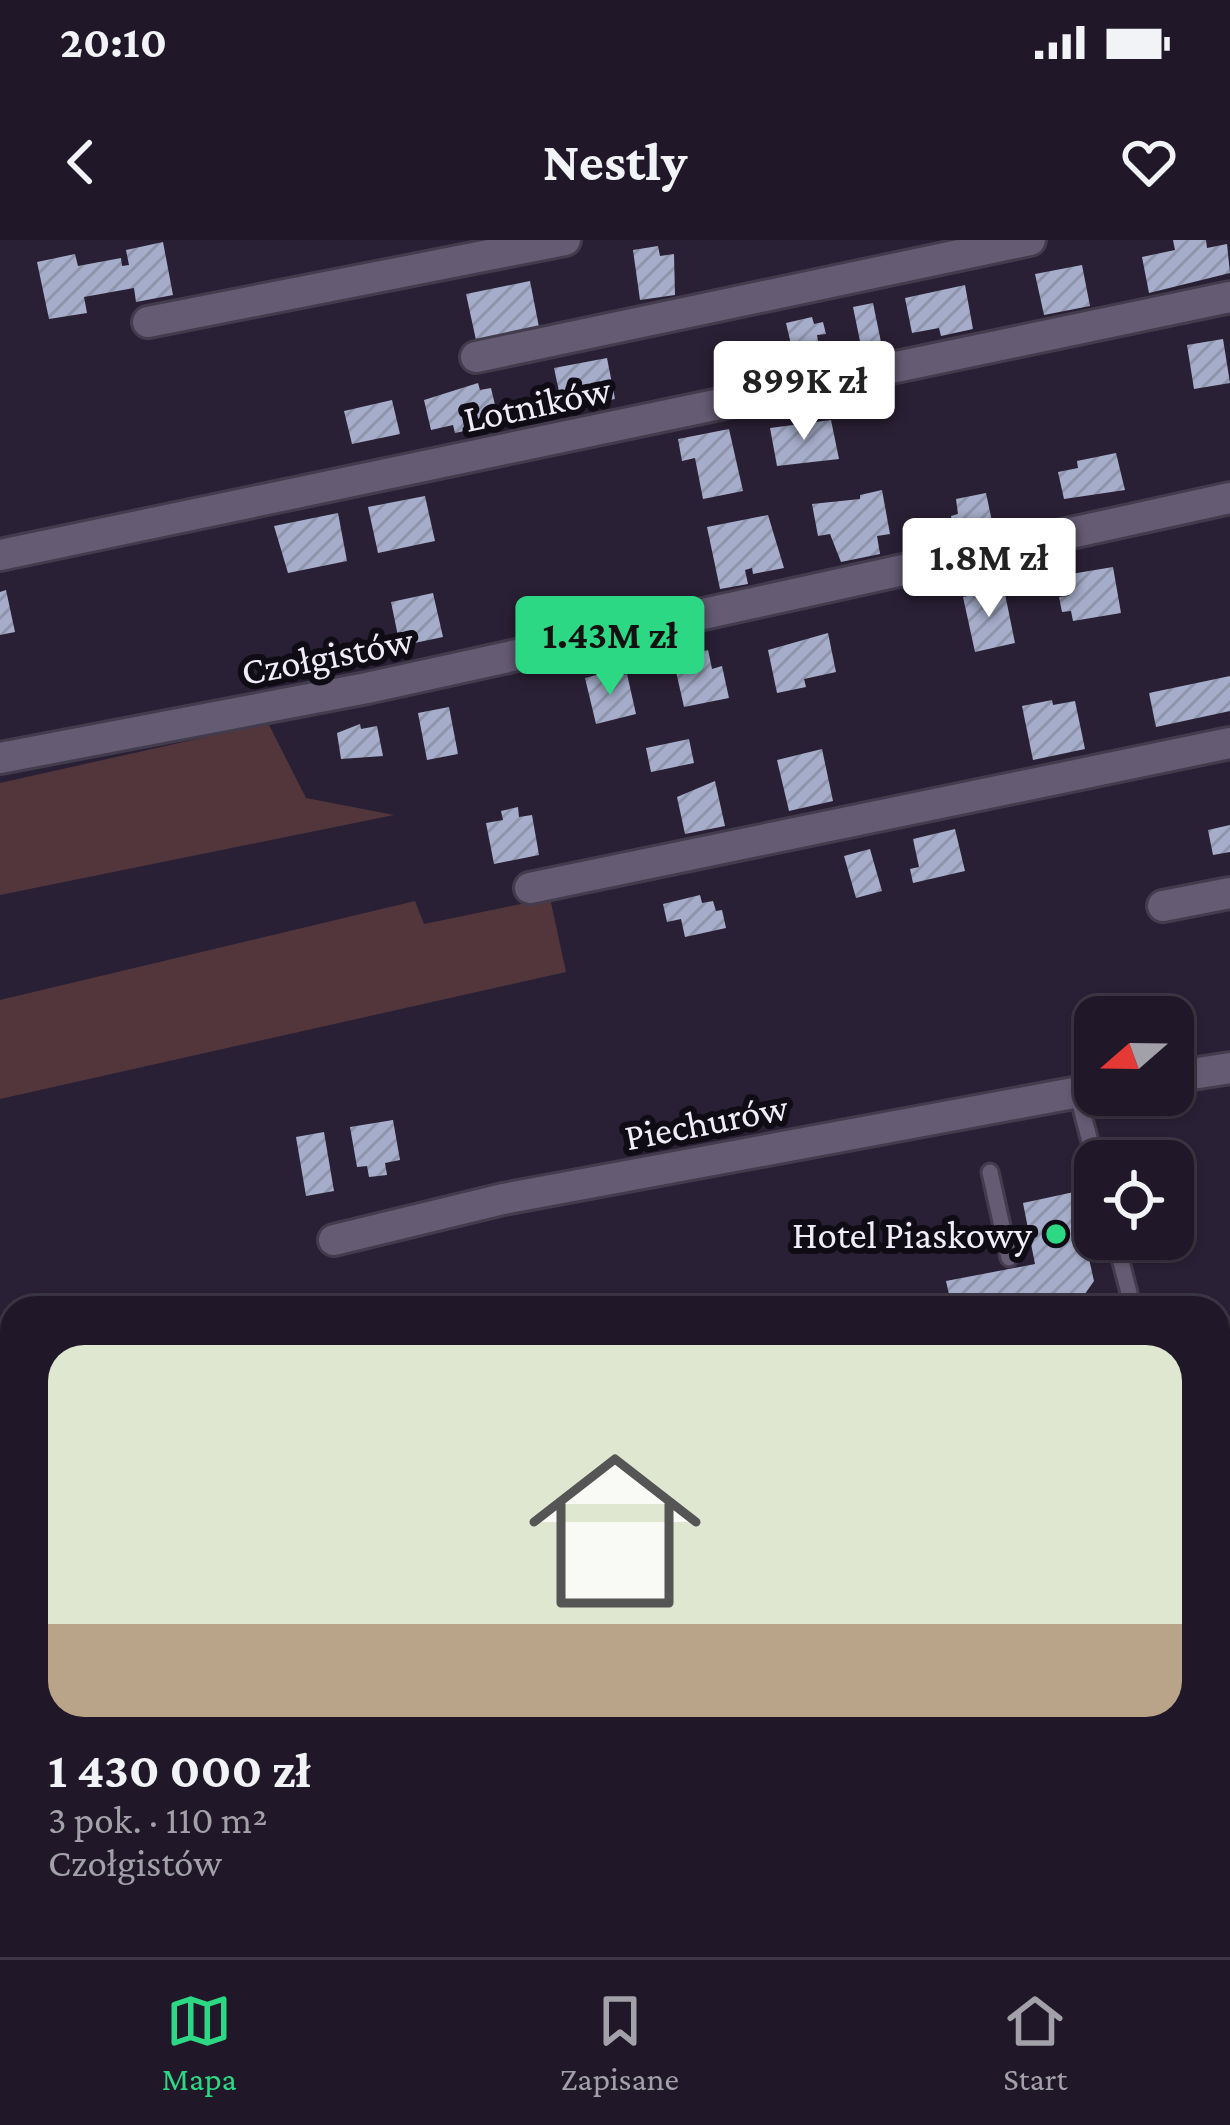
<!DOCTYPE html>
<html lang="pl">
<head>
<meta charset="utf-8">
<style>
  body { margin:0; font-family:"Crimson Pro",serif; background:#2d2534; color:#f1f3f6; height:100vh; display:flex; flex-direction:column; font-size:45px; white-space:nowrap }
  * { box-sizing:border-box; margin:0 }
  p { font-size:39px; color:#a2a0a8 }
  .icon { flex:none; width:66px; height:66px; fill:none; stroke:currentColor; stroke-width:2; stroke-linecap:round; stroke-linejoin:round }
  .map { position:relative; flex:1; overflow:hidden }
  .panel { position:absolute; left:0px; top:1056px; width:1230px; height:663px; display:flex; flex-direction:column; background:#201828; border-radius:36px 36px 0 0; box-shadow:0 3px 9px #0004,0 0 0 3px #3d3745 }
  .panel>* { flex:none }
  .needle { width:78px; rotate:250deg }
  .fabs { position:absolute; left:1074px; top:756px; display:grid; gap:24px }
  .fabs a { display:grid; place-items:center; width:120px; height:120px; border-radius:24px; background:#201828; box-shadow:0 3px 9px #0004,0 0 0 3px #3d3745; font-size:60px }
  .price { position:absolute; translate:-50% -102px; padding:0 27px; border-radius:12px; background:#fff; color:#222; font-size:39px; line-height:78px; filter:drop-shadow(0 3px 6px #0008) }
  .price::after { content:''; position:absolute; left:50%; top:72px; width:36px; height:27px; margin-left:-18px; background:inherit; clip-path:polygon(0 0,100% 0,50% 100%) }
  .price.on { background:#2dd884; color:#111 }
  ul { padding:0; list-style:none }
  li { display:grid; align-content:center; gap:24px; height:636px; padding:0 48px }
  li+li { border-top:3px solid #3d3745 }
  li span { display:grid; place-items:center; height:372px; border-radius:36px; color:#555 }
  li>.icon { margin-inline-start:auto }
  span .icon { width:216px; height:216px; fill:#fffc; stroke-width:1 }
  li b { font-size:51px }
  .status { display:flex; justify-content:space-between; align-items:center; height:84px; padding:0 60px; background:#201828; direction:ltr }
  .status svg { height:33px; fill:currentColor }
  header { display:flex; justify-content:space-between; align-items:center; height:156px; padding:0 48px; background:#201828; font-size:54px; font-weight:700 }
  .tabs { display:flex; justify-content:space-around; align-items:center; height:168px; border-top:3px solid #3d3745; background:#201828; font-size:33px; color:#a2a0a8 }
  .tabs a { display:grid; justify-items:center; gap:6px }
  .tabs .on { color:#2dd884 }
  .map>svg:first-child { display:block }
  .grass { fill:#52363c }
  .forest { fill:url(#forest-firs) }
  .building { fill:url(#building-hatch) }
  .lines { fill:none; stroke-linecap:round; stroke-linejoin:round }
  .lane-casing { stroke:#433c4d; stroke-width:21 }
  .street-casing { stroke:#433c4d; stroke-width:36 }
  .primary-casing { stroke:#433c4d; stroke-width:54 }
  .lane { stroke:#655b73; stroke-width:15 }
  .street { stroke:#655b73; stroke-width:30 }
  .primary { stroke:#977095; stroke-width:48 }
  .rail-casing { stroke:#aea7b7; stroke-width:14 }
  .rail { stroke:#100c15; stroke-width:9; stroke-dasharray:27; stroke-linecap:butt }
  .poi-dot { fill:#2dd884; stroke:#100c15; stroke-width:4.5 }
  .labels { text-anchor:middle; stroke-width:12; stroke-linejoin:round; paint-order:stroke }
  .street-label { font-size:39px; fill:#f1ecf9; stroke:#100c15 }
  .poi-label { font-size:39px; fill:#f1ecf9; stroke:#100c15; text-anchor:end }
</style>
</head>
<body>
<div class="status"><b>20:10</b><svg viewBox="0 0 49 12"><path d="M0 12V9h3v3zM5 12V6h3v6zM10 12V3h3v9zM15 12V0h3v12zM26 1h20v11H26zM47 4h2v5h-2z"/></svg></div>
<header><svg class="icon" aria-label="back" viewBox="0 0 24 24"><path d="M15 5l-7 7 7 7"/></svg>Nestly<svg class="icon" aria-label="heart" viewBox="0 0 24 24"><path d="M12 20l-8-8c-3-5 5-10 8-4 3-6 11-1 8 4z"/></svg></header>
<div class="map">
<svg width="1230" height="1717" viewBox="0 0 1230 1717">
  <defs>
    <pattern id="forest-firs" width="22" height="20" patternUnits="userSpaceOnUse" patternTransform="scale(3)"><rect width="22" height="20" fill="#52363c"/><path d="M5 1l3.5 6h-7zM16 11l3.5 6h-7z" fill="#6b5359"/></pattern>
    <pattern id="building-hatch" width="6" height="6" patternUnits="userSpaceOnUse" patternTransform="scale(3)"><rect width="6" height="6" fill="#a6adca"/><path d="M-1 1l2-2M0 6l6-6M5 7l2-2" fill="none" stroke="#8e94aa"/></pattern>
  </defs>
  <rect width="100%" height="100%" fill="#2a2035"/>
  <path class="grass" d="M268,483l38,75 88,17 -394,80v-112z
    M550,658l16,74 -566,127v-99l415,-99 9,23z"/>
  <path class="forest" d="M1230,1360v133l-12,10v-133z
    M1230,1602v115h-140l13,-10h115v-95z
    M836,1707h137l-12,10h-135z"/>
  <path class="building" d="M1173,0h33l1,8 20,-4 3,29 -81,20 -7,-36 33,-7z
    M163,2l10,53 -37,7 -2,-14 -50,9 3,16 -38,6 -12,-57 38,-8 3,12 43,-8 1,8 7,-1 -3,-15z
    M658,6l2,10 14,-2 1,41 -35,5 -7,-50z
    M1082,25l8,41 -46,9 -9,-41z
    M530,41l9,46 -63,13 -10,-46z
    M965,45l8,44 -32,7 -2,-8 -27,5 -7,-35z
    M873,63l9,44 -20,4 -9,-44z
    M812,77l2,7 9,-2 3,12 -9,1 3,16 -26,6 -8,-34z
    M1223,99l7,44 -36,6 -7,-44z
    M607,118l8,41 -52,11 -9,-42z
    M478,143l2,7 11,-2 4,17 9,-2 4,19 -25,5 2,7 -14,2 -2,-6 -14,3 -2,-8 -22,5 -7,-30z
    M392,160l8,34 -48,10 -8,-33z
    M831,180l8,39 -62,7 -7,-38z
    M729,189l14,62 -40,8 -8,-41 -13,3 -4,-22z
    M1116,213l9,37 -61,9 -6,-27 20,-4 -1,-7z
    M882,250l8,44 -13,2 3,18 -39,8 -11,-28 -12,2 -6,-32 48,-5v-4z
    M986,253l8,38 -31,7 -2,-12 -8,2 -2,-12 7,-2 -2,-15z
    M425,256l10,45 -57,12 -10,-46z
    M338,273l9,48 -59,12 -14,-47z
    M768,275l16,53 -31,6 -1,-6 -7,2 3,14 -28,5 -13,-62z
    M1113,327l8,46 -48,8 -2,-10 -9,1 -3,-15 10,-1 -4,-21z
    M1004,349l11,54 -40,9 -12,-55z
    M6,350l9,42 -15,3v-43z
    M433,353l10,44 -43,9 -9,-44z
    M828,393l8,39 -32,7 2,8 -29,6 -9,-43z
    M708,410l4,19 10,-3 7,32 -45,9 -11,-49z
    M600,434l2,6 25,-6 9,40 -40,10 -11,-46z
    M1230,436v35l-74,16 -7,-34z
    M1052,460l1,5 22,-4 10,48 -52,11 -11,-54z
    M449,467l9,47 -31,6 -9,-47z
    M360,484l1,5 16,-3 6,30 -42,3 -4,-26z
    M689,499l5,24 -43,9 -5,-24z
    M822,509l11,52 -44,10 -12,-51z
    M715,541l10,45 -40,8 -8,-37z
    M518,567l1,10 13,-2 7,40 -45,9 -8,-41 17,-3 -2,-9z
    M1230,585v27l-17,3 -5,-25z
    M955,589l10,42 -52,12 -3,-14 9,-2 -6,-28z
    M870,609l12,42 -26,7 -12,-42z
    M700,655l2,8 11,-2 3,10 6,-1 4,18 -41,9 -4,-18 -14,3 -4,-18z
    M393,880l7,40 -15,3 2,12 -18,2 -2,-11 -10,1 -7,-40z
    M324,892l10,59 -28,5 -10,-59z
    M1074,952l20,89 -19,27h-123l-6,-27 89,-17 -12,-61z
    M218,1707l3,10h-42l-1,-2z"/>
  <g class="lines">
    <defs>
      <path id="lane" d="M1077,852l18,69
        M990,932l19,86
        M1115,999l18,69
        M602,1717l12,-10"/>
      <path id="street" d="M148,82l417,-82
        M476,117l554,-117
        M0,315l1230,-258
        M0,518l367,-70 863,-190
        M530,648l700,-145
        M1163,666l67,-13
        M1173,837l57,-9
        M334,1000l169,-41 592,-110"/>
      <path id="primary" d="M1218,1185l12,-10
        M1218,1264l12,-10
        M1218,1328l12,-10
        M678,1717l12,-10
        M755,1717l11,-10"/>
    </defs>
    <use href="#lane" class="lane-casing"/>
    <use href="#street" class="street-casing"/>
    <use href="#primary" class="primary-casing"/>
    <use href="#lane" class="lane"/>
    <use href="#street" class="street"/>
    <use href="#primary" class="primary"/>
    <defs>
      <path id="rail" d="M1218,1542l12,-10
        M1218,1566l12,-10
        M1007,1717l12,-10
        M1036,1717l12,-10"/>
    </defs>
    <use href="#rail" class="rail-casing"/>
    <use href="#rail" class="rail"/>
  </g>
  <circle class="poi-dot" cx="1056" cy="994" r="12"/>
  <g class="labels">
    <g class="street-label">
      <text transform="translate(537 163) rotate(-12)" y="14">Lotników</text>
      <text transform="translate(327 415) rotate(-11)" y="14">Czołgistów</text>
      <text transform="translate(706 881) rotate(-11)" y="14">Piechurów</text>
    </g>
    <g class="poi-label">
      <text x="1032" y="1008">Hotel Piaskowy</text>
    </g>
  </g>
</svg>
<div class="fabs">
<a><svg class="needle" viewBox="-14 -14 28 28"><path d="M0-13l5 13h-10z" fill="#e53935"/><path d="M0 13l5-13h-10z" fill="#a2a0a8"/></svg></a>
<a><svg class="icon" aria-label="locate" viewBox="0 0 24 24"><circle cx="12" cy="12" r="6"/><path d="M12 2v4M12 18v4M2 12h4M18 12h4"/></svg></a>
</div>
<b class="price" style="left:804px;top:203px">899K zł</b>
<b class="price" style="left:989px;top:380px">1.8M zł</b>
<b class="price on" style="left:610px;top:458px">1.43M zł</b>
<section class="panel">
<ul>
<li><span style="background:linear-gradient(#dfe7d0 75%,#b9a48a 0)"><svg class="icon" aria-label="home" viewBox="0 0 24 24"><path d="M3 11l9-7 9 7M6 9v11h12V9"/></svg></span><div><b>1 430 000 zł</b><p>3 pok. · 110 m²</p><p>Czołgistów</p></div></li>
</ul>
</section>
</div>
<nav class="tabs">
<a class="on"><svg class="icon" aria-label="map" viewBox="0 0 24 24"><path d="M3 6l6-2 6 2 6-2v14l-6 2-6-2-6 2zM9 4v14M15 6v14"/></svg>Mapa</a>
<a><svg class="icon" aria-label="saved" viewBox="0 0 24 24"><path d="M7 4h10v16l-5-4-5 4z"/></svg>Zapisane</a>
<a><svg class="icon" aria-label="home" viewBox="0 0 24 24"><path d="M3 11l9-7 9 7M6 9v11h12V9"/></svg>Start</a>
</nav>
</body>
</html>
